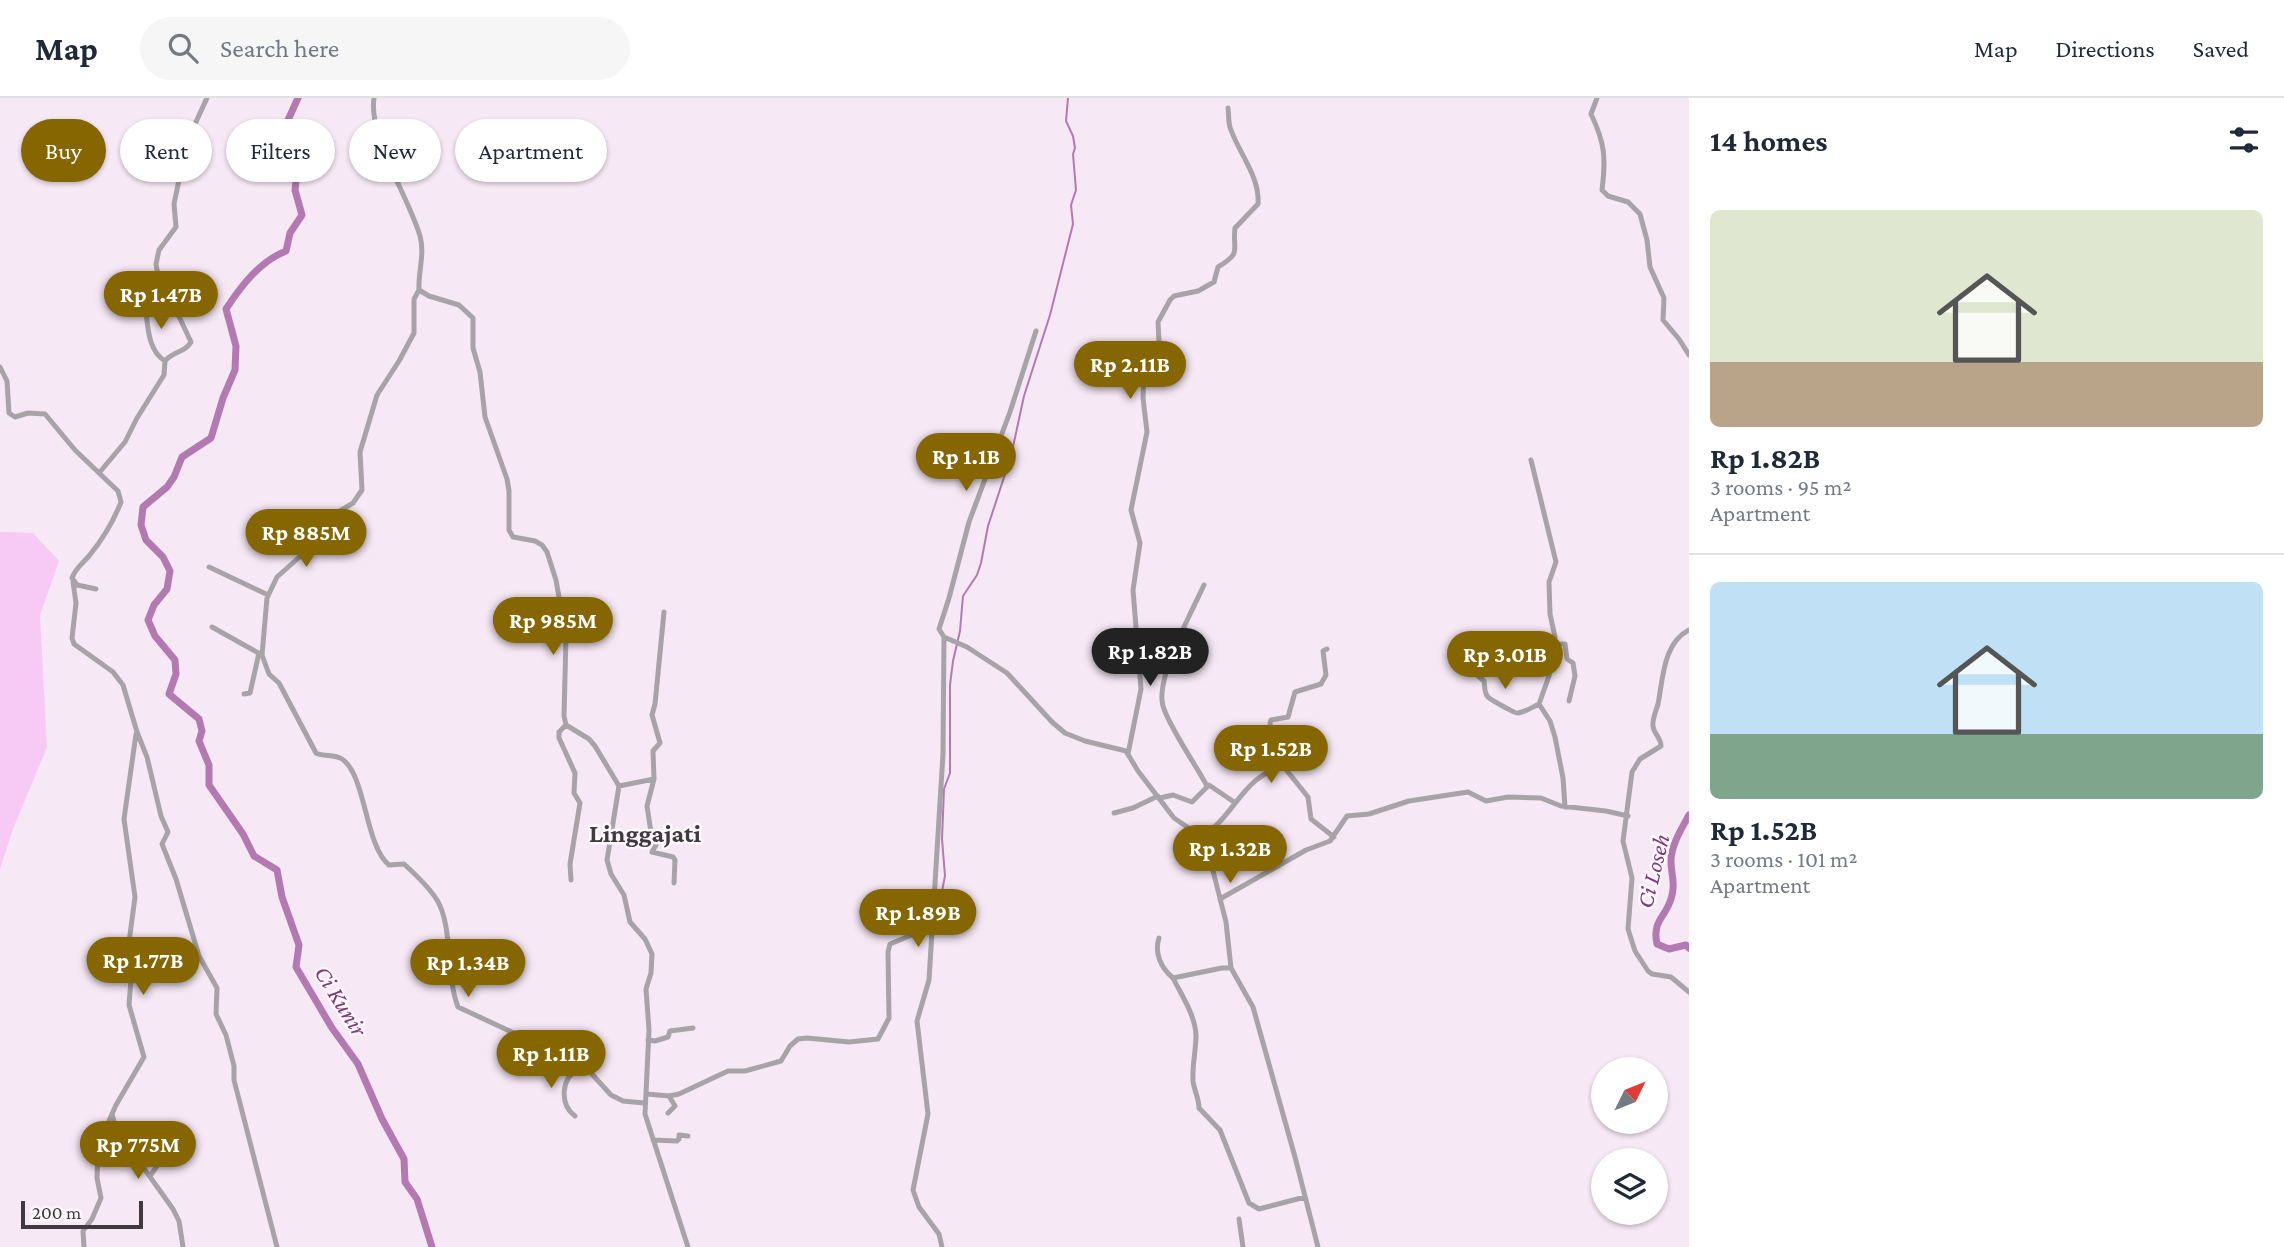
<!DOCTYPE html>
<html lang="en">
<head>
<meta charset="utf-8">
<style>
  body { margin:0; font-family:"Crimson Pro",serif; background:#f6f6f7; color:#1f2937; height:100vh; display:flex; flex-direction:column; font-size:26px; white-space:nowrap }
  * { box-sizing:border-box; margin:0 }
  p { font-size:23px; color:#747a83 }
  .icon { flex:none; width:38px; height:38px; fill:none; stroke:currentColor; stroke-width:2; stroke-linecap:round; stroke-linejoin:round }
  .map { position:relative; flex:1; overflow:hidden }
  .details { display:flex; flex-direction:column; background:#fff; width:595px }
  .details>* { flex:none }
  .guide { position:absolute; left:21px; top:21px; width:665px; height:63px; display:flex; gap:14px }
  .needle { width:46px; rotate:47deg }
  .controls { position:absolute; left:1591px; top:959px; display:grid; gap:14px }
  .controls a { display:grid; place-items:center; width:77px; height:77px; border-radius:50%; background:#fff; box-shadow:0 2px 5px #0004; font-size:35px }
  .scale { position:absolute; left:21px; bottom:18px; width:122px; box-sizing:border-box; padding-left:7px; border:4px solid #3f3a3f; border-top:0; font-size:19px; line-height:24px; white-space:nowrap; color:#3f3a3f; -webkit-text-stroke:5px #fef8fd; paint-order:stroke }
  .price { position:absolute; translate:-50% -60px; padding:0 16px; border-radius:24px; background:#856600; color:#fff; font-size:23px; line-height:46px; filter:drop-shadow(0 2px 4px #0008) }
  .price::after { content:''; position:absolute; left:50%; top:42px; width:21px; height:16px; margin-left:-10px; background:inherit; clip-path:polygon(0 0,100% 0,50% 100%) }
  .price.current { background:#222; color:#fff }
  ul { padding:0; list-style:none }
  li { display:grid; align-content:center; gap:14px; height:371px; padding:0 21px }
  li+li { border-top:2px solid #e0e1e3 }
  li span { display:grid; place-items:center; height:217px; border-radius:10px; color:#555 }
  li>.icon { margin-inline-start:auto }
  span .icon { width:126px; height:126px; fill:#fffc; stroke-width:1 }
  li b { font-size:30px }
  h2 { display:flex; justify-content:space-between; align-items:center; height:84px; padding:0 21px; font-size:30px }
  .pill { padding:0 24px; border-radius:32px; background:#fff; box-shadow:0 2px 5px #0004; font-size:24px; line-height:63px }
  .pill.current { background:#856600; color:#fff }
  header { display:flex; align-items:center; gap:42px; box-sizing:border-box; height:98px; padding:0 35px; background:#fff; border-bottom:2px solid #e0e1e3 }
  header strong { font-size:33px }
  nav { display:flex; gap:38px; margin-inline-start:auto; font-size:24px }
  .search { width:490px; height:63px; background:#f6f6f7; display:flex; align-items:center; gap:18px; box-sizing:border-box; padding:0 24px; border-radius:38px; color:#747a83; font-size:26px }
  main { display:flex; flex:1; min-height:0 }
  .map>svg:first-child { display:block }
  .green { fill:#f6caf4 }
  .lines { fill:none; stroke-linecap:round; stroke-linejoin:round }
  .stream { stroke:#b37ab1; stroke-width:2 }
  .river { stroke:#b37ab1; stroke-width:7 }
  .minor { stroke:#a8a3a8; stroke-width:5 }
  .labels { text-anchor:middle; stroke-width:5; stroke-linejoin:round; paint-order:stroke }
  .water-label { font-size:24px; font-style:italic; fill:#7d377c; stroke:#fef8fd }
  .quarter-label { font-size:26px; font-weight:bold; fill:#3f3a3f; stroke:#fef8fd }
</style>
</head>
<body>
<header>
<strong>Map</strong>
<div class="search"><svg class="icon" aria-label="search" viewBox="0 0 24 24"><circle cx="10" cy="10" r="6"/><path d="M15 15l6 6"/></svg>Search here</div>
<nav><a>Map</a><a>Directions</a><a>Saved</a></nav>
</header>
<main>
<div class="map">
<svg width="1689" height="1149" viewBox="0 0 1689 1149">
  <rect width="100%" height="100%" fill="#f6e8f5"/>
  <path class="green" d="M0,434l33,1 26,28 -19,54 7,132 -34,82 -13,40z"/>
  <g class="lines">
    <path class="stream" d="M945,818l-4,-20 4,-20 -3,-37 2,-50 6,-16v-88l3,-24 7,-30 3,-35 14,-21 4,-12 7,-37 23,-70 13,-60 26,-81 23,-91 -2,-19 5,-15 -3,-36 2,-6 -2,-12 -7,-15 2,-23"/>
    <path class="river" d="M298,0l-10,22 -4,17 10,17 3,18 -2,18 7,25 -12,18 -4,18c-26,10 -45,35 -60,58l10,37 -1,24 -12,28 -12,40 -29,19 -8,20 -7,10 -24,20 -2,18 5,15 17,17 7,14 -3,18 -13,16 -6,15 7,16 20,24 1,14 -7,20 30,25 3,12 -3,10 10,24v20l34,49 11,22 23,14 5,27 17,48 -3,22 36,61 26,36 24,55 22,40 1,23 12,17 15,48
      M1689,717c-7,13 -18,30 -18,46 0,13 5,24 0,38 -6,19 -19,22 -14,45l12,5 17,-4 3,3"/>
    <path class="minor" d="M374,0c-6,38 35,100 46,138 5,18 -2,36 -1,54l10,6 30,9 14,13v30l7,24 5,45 22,62 2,12v39l4,7 22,4 7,4 5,7 9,28 10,57 -2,79 2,9 23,14 6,7 24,40 -12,74 4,14 13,21 6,27 15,17 7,15 -1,19 -5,16 3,41 -4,84 43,133
      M1597,0l-6,16c14,29 15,44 11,76l6,6 20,6 12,12 7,26 3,27 14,31 -1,22 16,19 10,16
      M419,192l-5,9v34l-15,28 -22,34 -17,57 2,38 -9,13 -28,17 -12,25 -36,32 -10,21 -5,57 7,19 10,9 37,70c8,4 18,1 26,6 24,16 23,87 47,106l15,-1c11,10 25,23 33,36 16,26 9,77 21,107l71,33 18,4 32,24 12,5 20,22 12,6 21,2
      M146,214c2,18 3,39 19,49
      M1036,233l-26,81 -41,110 -20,76 -10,31 5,8 23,10 40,26 45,49 13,11 20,8 41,10 12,20 36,47 22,15 15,30 15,59 5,46 22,39 42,150 23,90
      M0,269l7,14 2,32 6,4 13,-4 17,1 30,36 24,23 26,-31 12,-24 27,-43 1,-14c8,-10 20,-8 26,-19l-17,-36 -15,-25 -3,-17 3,-14 17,-23 -2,-23 6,-29 -5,-26 15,-14 17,-37
      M1531,362l25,102 -7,20 1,32 5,23 -6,39 -10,28 11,17 5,16 8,41 2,29
      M209,469l59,28
      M73,484l3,21 -4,35 2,6 39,28 10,13 14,47 10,25 14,59 7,16 -6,12 14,35 23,77 18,32 -1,26 10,21 8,31v14l43,167
      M1204,487c-12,26 -49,94 -41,121 6,21 33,59 44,80
      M96,491l-19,-4 -5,-7c3,-9 11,-15 17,-22 13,-16 25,-36 32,-54l-3,-11 -19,-18
      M664,514l-9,92 -3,11 8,28 -7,8 1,28 -7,27 5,33 4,6 -4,7 21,5 2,3 -1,23
      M212,529l50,28
      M1689,532c-26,13 -26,49 -31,74 -2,7 -6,16 -5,22 1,9 8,11 8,20l-21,13 -8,13 -9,69 9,37 -4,51 7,22 13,20 4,3 19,3 18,15
      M1553,546h12l2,15 6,4 2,13 -6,25
      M1477,569l1,9 6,5c1,6 0,12 4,16 3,3 28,17 30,16 7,-1 15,-6 21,-9
      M244,596l6,-1 9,-40
      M566,627l-7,7v6l16,35 -1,20 6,10 -10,61 1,16
      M1128,656l13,-65 -8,-99 7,-47 -9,-33 16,-78 -4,-34 1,-25 4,-15 11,-16 -1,-20 12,-22 4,-4 24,-5 16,-9 4,-15c25,-15 14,-16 17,-39l23,-24c2,-27 -18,-49 -27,-74 -3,-6 -2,-15 -3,-22
      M1280,669l-5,-7 -5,-37 1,-3 17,-3 7,-25 26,-8 5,-9 -3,-24 4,-2
      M619,688l35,-7
      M1160,700l13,-3 19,7 17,-17 25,17
      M1114,715l19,-5 25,-12
      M1198,740c36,-17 43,-63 86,-71l24,30 3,22 23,18
      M1220,801l86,-49 24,-9 17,-25 22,-2 40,-13 59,-9 18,9 22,-4 33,1 20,8 45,5 22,5
      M1159,840c-5,15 2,30 14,40l49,-10h9
      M1173,880c9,18 22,37 23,57 0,16 -4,30 -3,46 1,9 6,17 6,27l21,22 29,73 10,6 46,-12
      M648,942l7,1 13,-4 2,-6 23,-3
      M647,996l22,2 10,-2 49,-23h17l36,-10 9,-15 8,-7 9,-1 42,4 29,-3 11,-21 -1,-66 2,-8 43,-18
      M668,1015l7,-7 -6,-10
      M112,1016l7,27 19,19 35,49 6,12 4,26
      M575,1018c-16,-12 -14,-38 4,-48
      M653,1042l24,1 2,-2v-4l9,1
      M150,1078l9,-13 -2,-22
      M1239,1121l4,28
      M84,1149l-1,-16 9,-12 9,-21 -4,-20 1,-32 18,-41 28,-48 -15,-52 2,-26 -2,-37 6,-45 -11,-78 12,-85
      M942,1149l-3,-13 -20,-27 -6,-17 15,-76 -11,-93 12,-41 14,-226 1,-117"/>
  </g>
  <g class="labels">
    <g class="water-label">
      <text transform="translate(1653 773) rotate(-76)" y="8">Ci Loseh</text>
      <text transform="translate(341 903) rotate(58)" y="8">Ci Kunir</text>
    </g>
    <g class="quarter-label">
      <text x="645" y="744">Linggajati</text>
    </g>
  </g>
</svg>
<div class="controls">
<a><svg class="needle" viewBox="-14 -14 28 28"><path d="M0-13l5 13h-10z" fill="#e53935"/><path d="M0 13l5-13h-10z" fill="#747a83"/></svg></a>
<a><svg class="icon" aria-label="layers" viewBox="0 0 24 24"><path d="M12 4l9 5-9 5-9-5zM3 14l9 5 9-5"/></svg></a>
</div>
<div class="scale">200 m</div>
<b class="price" style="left:161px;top:233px">Rp 1.47B</b>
<b class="price" style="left:1130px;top:303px">Rp 2.11B</b>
<b class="price" style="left:966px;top:395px">Rp 1.1B</b>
<b class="price" style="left:306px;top:471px">Rp 885M</b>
<b class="price" style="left:553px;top:559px">Rp 985M</b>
<b class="price current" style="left:1150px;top:590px">Rp 1.82B</b>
<b class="price" style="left:1505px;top:593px">Rp 3.01B</b>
<b class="price" style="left:1271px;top:687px">Rp 1.52B</b>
<b class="price" style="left:1230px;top:787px">Rp 1.32B</b>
<b class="price" style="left:918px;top:851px">Rp 1.89B</b>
<b class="price" style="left:143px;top:899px">Rp 1.77B</b>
<b class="price" style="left:468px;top:901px">Rp 1.34B</b>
<b class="price" style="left:551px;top:992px">Rp 1.11B</b>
<b class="price" style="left:138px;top:1083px">Rp 775M</b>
<div class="guide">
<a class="pill current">Buy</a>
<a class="pill">Rent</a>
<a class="pill">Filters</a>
<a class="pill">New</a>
<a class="pill">Apartment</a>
</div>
</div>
<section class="details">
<h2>14 homes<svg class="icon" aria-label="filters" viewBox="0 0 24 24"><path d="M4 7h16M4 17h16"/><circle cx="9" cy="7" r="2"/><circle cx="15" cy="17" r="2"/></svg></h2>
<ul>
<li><span style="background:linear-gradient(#dfe7d0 70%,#b9a48a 0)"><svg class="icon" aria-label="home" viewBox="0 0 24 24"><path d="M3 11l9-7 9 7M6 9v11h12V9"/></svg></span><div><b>Rp 1.82B</b><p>3 rooms · 95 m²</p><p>Apartment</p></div></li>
<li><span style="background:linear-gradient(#bfe0f5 70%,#7fa58c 0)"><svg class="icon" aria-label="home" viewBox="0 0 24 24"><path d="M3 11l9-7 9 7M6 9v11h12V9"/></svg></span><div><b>Rp 1.52B</b><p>3 rooms · 101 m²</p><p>Apartment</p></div></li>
</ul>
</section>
</main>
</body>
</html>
